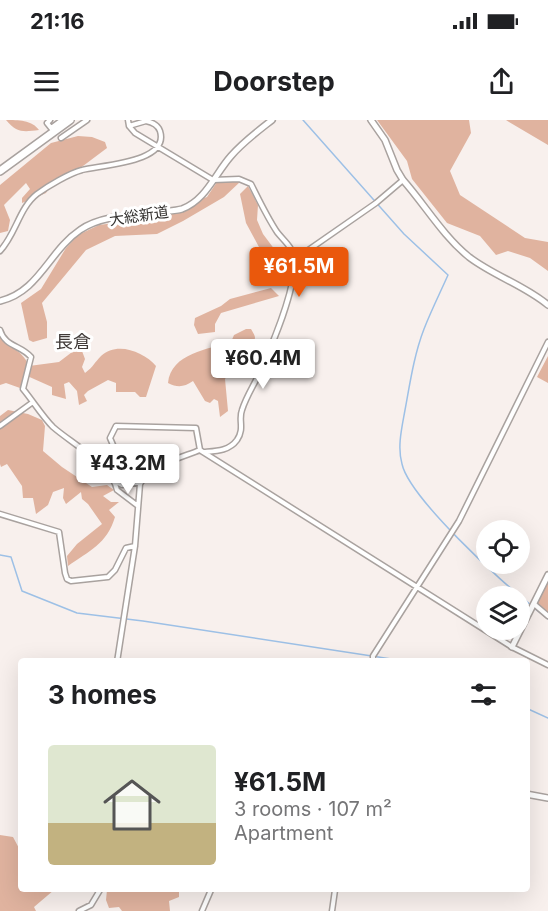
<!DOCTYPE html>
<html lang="en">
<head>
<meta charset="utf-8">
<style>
  body { margin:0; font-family:Inter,"Noto Sans JP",sans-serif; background:#f6f6f6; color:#202124; height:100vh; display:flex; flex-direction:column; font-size:22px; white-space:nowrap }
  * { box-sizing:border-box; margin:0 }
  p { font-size:20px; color:#757577 }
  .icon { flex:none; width:33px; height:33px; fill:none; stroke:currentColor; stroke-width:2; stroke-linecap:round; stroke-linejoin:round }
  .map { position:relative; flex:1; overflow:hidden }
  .details { position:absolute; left:18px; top:538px; width:512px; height:234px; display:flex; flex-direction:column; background:#fff; border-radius:6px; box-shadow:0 6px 24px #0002 }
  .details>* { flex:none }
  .tools { position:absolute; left:476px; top:400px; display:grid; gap:12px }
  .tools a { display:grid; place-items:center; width:54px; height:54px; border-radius:50%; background:#fff; box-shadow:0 6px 24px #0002; font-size:30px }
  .price { position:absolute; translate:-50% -51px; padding:0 14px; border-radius:6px; background:#fff; color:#222; font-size:20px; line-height:39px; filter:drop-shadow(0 2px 3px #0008) }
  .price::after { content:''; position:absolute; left:50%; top:36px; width:18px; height:14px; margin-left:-9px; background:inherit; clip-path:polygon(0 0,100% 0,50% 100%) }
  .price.selected { background:#ea580c; color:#fff }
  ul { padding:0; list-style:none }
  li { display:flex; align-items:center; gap:18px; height:150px; padding:0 30px }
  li+li { border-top:2px solid #e0e0e0 }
  li span { display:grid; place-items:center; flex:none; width:168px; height:120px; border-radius:6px; color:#555 }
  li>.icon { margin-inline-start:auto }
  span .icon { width:72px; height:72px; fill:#fffc; stroke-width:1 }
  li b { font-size:26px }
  h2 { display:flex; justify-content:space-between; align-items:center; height:72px; padding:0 30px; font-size:26px }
  .status { display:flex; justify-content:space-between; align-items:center; height:42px; padding:0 30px; background:#fff; direction:ltr }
  .status svg { height:16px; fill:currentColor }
  header { display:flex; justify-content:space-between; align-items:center; height:78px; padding:0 30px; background:#fff; font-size:27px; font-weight:700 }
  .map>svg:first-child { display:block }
  .green { fill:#e0b39f }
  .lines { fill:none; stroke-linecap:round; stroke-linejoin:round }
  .stream { stroke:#9dc0e6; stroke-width:1.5 }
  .street-casing { stroke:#a9a29f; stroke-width:7 }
  .secondary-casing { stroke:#a9a29f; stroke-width:8 }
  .highway-casing { stroke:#a9a29f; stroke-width:10 }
  .street { stroke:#fff; stroke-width:4 }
  .secondary { stroke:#fff; stroke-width:5 }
  .highway { stroke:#fff; stroke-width:7 }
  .labels { text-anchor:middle; stroke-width:6; stroke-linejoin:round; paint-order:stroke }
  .street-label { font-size:15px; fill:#33312f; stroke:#fff }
  .quarter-label { font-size:18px; fill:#413b39; stroke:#fff }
</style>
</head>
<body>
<div class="status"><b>21:16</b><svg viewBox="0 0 49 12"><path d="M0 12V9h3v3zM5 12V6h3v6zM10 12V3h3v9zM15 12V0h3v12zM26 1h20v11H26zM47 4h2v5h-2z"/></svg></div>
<header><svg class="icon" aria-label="menu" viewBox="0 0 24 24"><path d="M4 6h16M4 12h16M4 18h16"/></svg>Doorstep<svg class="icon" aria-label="share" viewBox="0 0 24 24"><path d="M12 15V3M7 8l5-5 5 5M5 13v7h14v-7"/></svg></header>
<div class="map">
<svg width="548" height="791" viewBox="0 0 548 791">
  <rect width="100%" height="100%" fill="#f8f0ed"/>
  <path class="green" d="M6,0c12,0 26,0 33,10 -16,2 -22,3 -33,-10z
    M377,0h92l2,13 -21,38 10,24 65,43 23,4v29l-18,-13 -22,-7 -12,4 -16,-19 -33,-13 -35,-44 -5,-18z
    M506,0h42v25l-39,-23z
    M78,16l14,1 13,5 2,6 -28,21 -25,11 -8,13 -24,10v-5l8,-9 -4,-6 -22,22 6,15 -2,11 -8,2v-48l51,-42z
    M241,61l-17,16 -41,24 -26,13 -42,2 -29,14 -44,53 5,19v16l-14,4 -4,-2 -8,-37 20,-14 25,-41 12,-13 21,-10 45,-6 63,-22 10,-15z
    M248,66l10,19 -1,15 6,14 12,16 14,10 -2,5 -7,-2 -3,6 3,14 -18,1 -4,-3 -2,-5 4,-11 7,-3 -21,-39 -6,-29z
    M271,168l8,8 -58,17 -6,11v8l-17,2 -4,-9 1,-7 26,-12 9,-7z
    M246,209h5c8,13 2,8 -1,18l-7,-6 -6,5 1,19 -9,3 1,4 -5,7 3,32 -8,6 -2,-16 -4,-2 -4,4 -5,-2 -12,-20c-9,6 -15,7 -25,2 3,-30 41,-34 63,-41l3,-7z
    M0,215c9,16 21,12 29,31l30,-4 17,-13 6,2 3,8 -3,8 3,6c9,-7 9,-10 16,-17 16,-15 43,-4 55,10l-10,31h-6l-5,-5h-19v-9l-8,-3 -20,11 -4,4 3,6 -8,4 -2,-14 -8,-9 -5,2 2,15 -14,-4v-8l-27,-12 -5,13 -14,-5 -6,2z
    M548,236v27l-11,-6z
    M8,290l20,4 14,6 3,6 -2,25 19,16 30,20 15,-2 7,5 -11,6 8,6h8l-10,8 6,7c-8,27 -26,34 -47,49l-1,-10 10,-12 25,-20 -14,-20 -6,-5 -1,-7 -15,12 -3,-6 1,-10 -11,4 -5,13 -12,9 -3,-16h-10l-1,-12 -15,-22 -6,3 -1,-3v-48z
    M548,461v33l-12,-9z
    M0,715l13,2 8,15v38h33l-20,17 2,4h-36z
    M107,770h72v7l-10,4 1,10h-48l-3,-4 -10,1 -3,-8z"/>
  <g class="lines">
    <path class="stream" d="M303,0l101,114 44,41c-8,18 -17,36 -24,54 -10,26 -14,54 -19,81 -3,17 -8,37 -3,54 7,33 100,119 129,141
      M0,435l11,2 11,34 55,22 66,8 268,41
      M534,488l14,11
      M526,588l22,10"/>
    <defs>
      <path id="street" d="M50,0l-3,3 4,5 11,-8
        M128,0l1,6 6,7 78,47 26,-1 12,5c8,16 16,33 26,48 7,9 16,15 17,27 3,29 -22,86 -34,113 -6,13 -14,25 -18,38 -4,10 3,18 -5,30 -8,11 -21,11 -33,12
        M61,18l26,-18
        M0,131c16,-17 19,-43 37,-57 11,-8 33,-21 45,-24 18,-5 88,-7 78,-39 -2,-6 -9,-9 -14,-10l-17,5
        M294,140l82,-57 27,-23
        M0,210c5,17 21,15 31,27l-8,32c10,12 19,27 30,38 18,16 59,38 64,63l21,16
        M0,306l33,-24
        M98,343l15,-18 -3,-7 6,-12 80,2 4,22 3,2 309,195 36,18
        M116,362l6,3 19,-3
        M0,394l59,18 6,41 2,6 4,2 37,-4 7,-7 11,-22 9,-2
        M534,484l14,12
        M117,542l18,-116 5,-62c10,-19 40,-26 60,-34
        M373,542v-6l86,-135 89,-179
        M79,791l12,-6 9,-15
        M202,791l9,-21
        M332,791l3,-21"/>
      <path id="secondary" d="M371,0l14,20 12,30 6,10c22,25 40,56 66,77 25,19 55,28 79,48
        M0,181c39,-9 49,-50 80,-71 21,-15 55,-15 80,-18 7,-1 15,-1 22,-3 24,-9 33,-35 49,-53 12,-14 27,-25 41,-36
        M512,527l36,-72
        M526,674l22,4"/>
      <path id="highway" d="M0,51l70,-51"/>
    </defs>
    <use href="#street" class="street-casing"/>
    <use href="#secondary" class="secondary-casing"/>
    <use href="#highway" class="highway-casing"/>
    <use href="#street" class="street"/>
    <use href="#secondary" class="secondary"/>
    <use href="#highway" class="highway"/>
  </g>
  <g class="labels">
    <g class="street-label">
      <text transform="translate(139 96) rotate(-8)" y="5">大総新道</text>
    </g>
    <g class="quarter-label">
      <text x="73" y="228">長倉</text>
    </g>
  </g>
</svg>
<div class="tools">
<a><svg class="icon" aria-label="locate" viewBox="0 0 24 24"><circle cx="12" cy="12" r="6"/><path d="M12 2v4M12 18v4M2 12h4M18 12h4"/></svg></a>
<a><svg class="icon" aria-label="layers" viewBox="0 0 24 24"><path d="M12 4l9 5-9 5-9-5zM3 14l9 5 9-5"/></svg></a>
</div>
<b class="price selected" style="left:299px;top:178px">¥61.5M</b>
<b class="price" style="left:263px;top:270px">¥60.4M</b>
<b class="price" style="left:128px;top:375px">¥43.2M</b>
<section class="details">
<h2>3 homes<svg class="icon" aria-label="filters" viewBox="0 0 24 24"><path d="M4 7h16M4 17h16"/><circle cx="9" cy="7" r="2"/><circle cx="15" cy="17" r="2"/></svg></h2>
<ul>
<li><span style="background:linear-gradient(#dfe7d0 65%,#c2b280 0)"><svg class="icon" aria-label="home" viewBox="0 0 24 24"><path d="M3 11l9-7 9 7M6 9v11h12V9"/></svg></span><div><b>¥61.5M</b><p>3 rooms · 107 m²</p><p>Apartment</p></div></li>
</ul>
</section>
</div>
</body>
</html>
